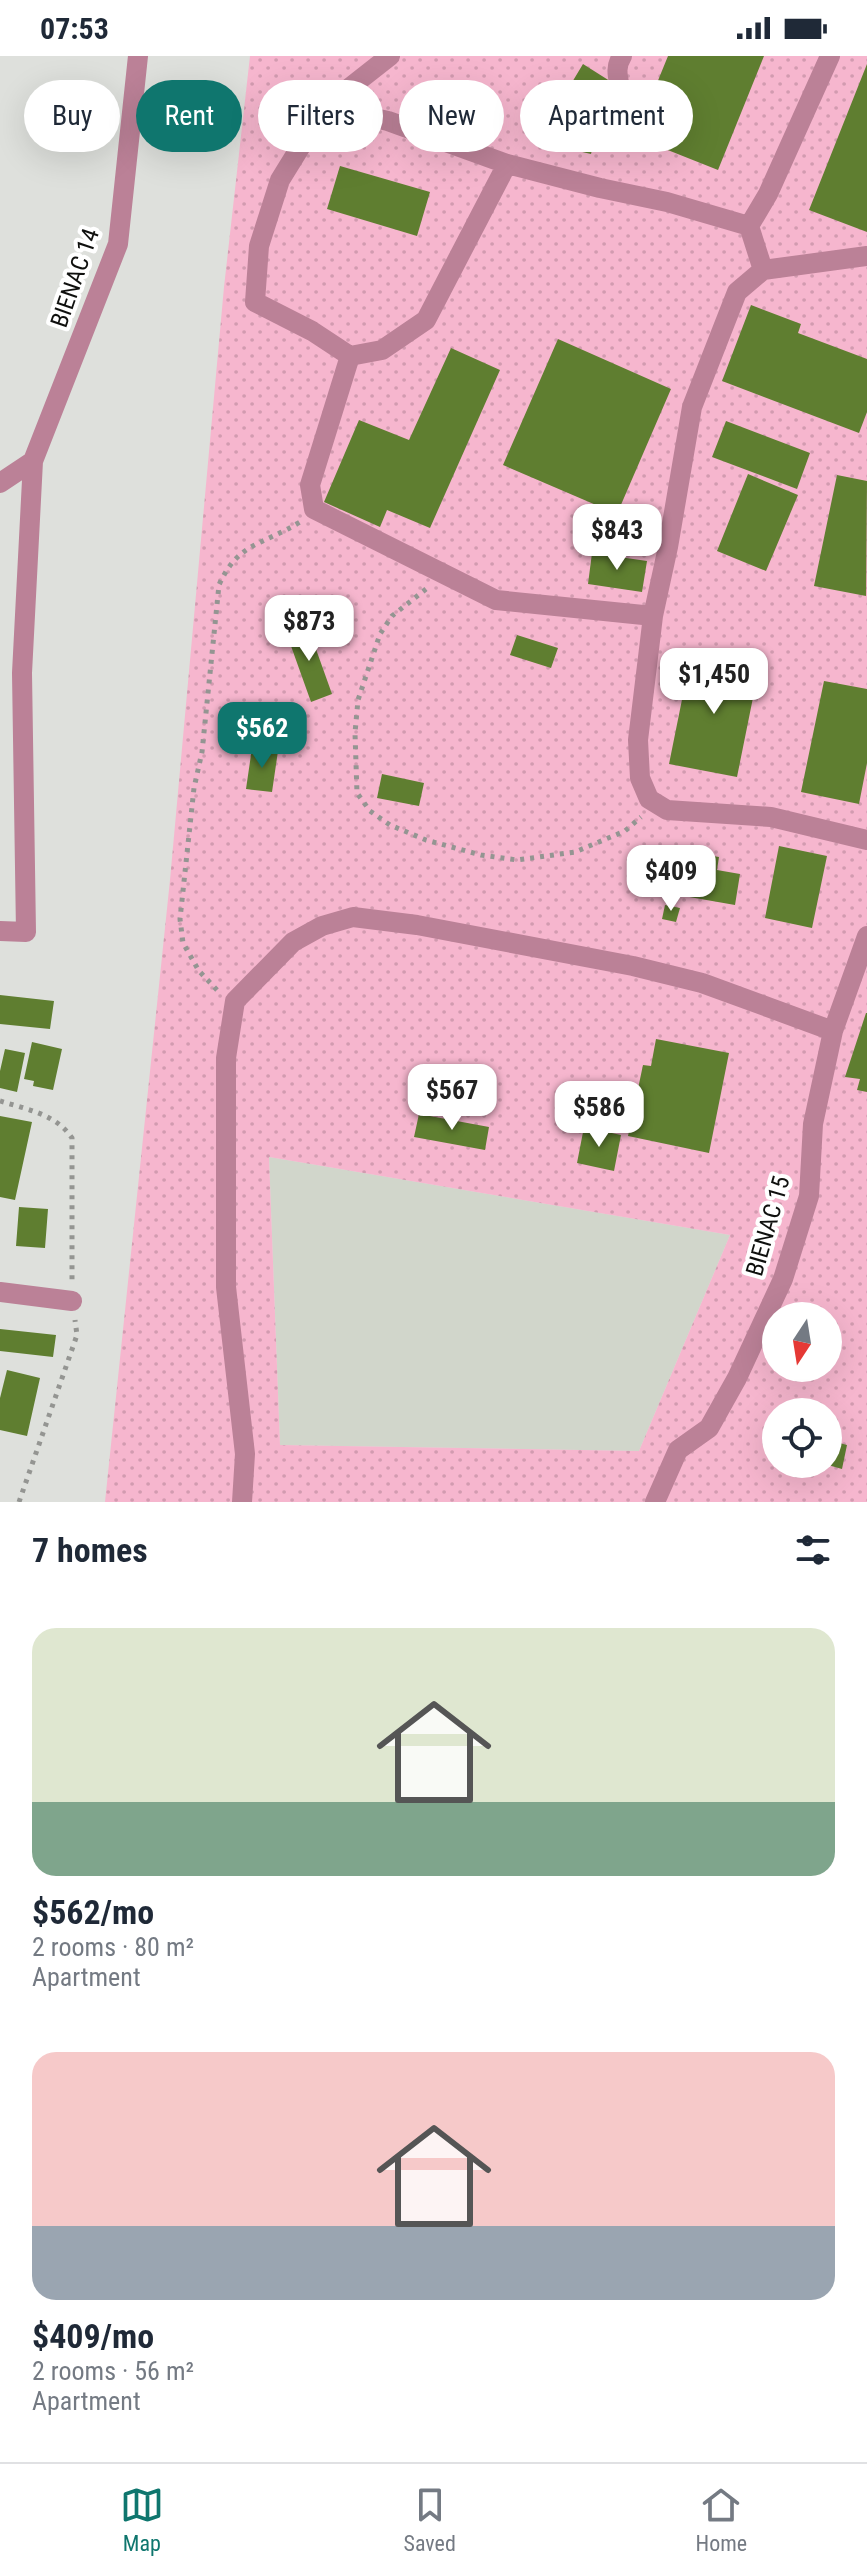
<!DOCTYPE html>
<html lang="en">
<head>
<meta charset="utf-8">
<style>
  body { margin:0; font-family:"Roboto Condensed",sans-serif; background:#f6f6f7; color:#1f2937; height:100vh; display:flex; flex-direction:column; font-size:30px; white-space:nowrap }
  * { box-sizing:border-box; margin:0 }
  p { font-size:26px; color:#747a83 }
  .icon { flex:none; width:44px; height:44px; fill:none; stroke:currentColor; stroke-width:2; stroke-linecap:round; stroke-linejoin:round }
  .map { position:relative; height:1446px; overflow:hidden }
  .side { display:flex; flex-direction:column; background:#fff; flex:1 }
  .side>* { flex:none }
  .top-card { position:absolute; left:24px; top:24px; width:820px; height:72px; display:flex; gap:16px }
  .needle { width:52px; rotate:192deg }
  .controls { position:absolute; left:762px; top:1246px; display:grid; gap:16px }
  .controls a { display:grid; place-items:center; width:80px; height:80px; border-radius:50%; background:#fff; box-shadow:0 8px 32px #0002; font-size:40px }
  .price { position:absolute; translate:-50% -68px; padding:0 18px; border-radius:16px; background:#fff; color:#222; font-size:26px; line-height:52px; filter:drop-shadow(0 2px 4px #0008) }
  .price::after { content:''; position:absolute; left:50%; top:48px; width:24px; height:18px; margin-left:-12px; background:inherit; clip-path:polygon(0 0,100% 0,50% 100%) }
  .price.current { background:#0f766e; color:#fff }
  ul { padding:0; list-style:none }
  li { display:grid; align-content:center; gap:16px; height:424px; padding:0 32px }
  li span { display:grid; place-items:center; height:248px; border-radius:24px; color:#555 }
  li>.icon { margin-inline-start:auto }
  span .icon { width:144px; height:144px; fill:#fffc; stroke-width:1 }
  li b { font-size:34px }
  h2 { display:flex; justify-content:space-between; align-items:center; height:96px; padding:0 32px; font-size:34px }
  .chip { padding:0 28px; border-radius:36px; background:#fff; box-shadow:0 8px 32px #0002; font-size:28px; line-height:72px }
  .chip.current { background:#0f766e; color:#fff }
  .status { display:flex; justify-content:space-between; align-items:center; height:56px; padding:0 40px; background:#fff; direction:ltr }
  .status svg { height:22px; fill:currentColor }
  .tab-bar { display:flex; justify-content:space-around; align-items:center; height:112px; border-top:2px solid #e0e1e3; background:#fff; font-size:22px; color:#747a83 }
  .tab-bar a { display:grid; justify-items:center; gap:4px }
  .tab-bar .current { color:#0f766e }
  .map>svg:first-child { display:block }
  .built { fill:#d1d6cb }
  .grass { fill:url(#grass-dots); fill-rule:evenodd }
  .building { fill:#5f7e30 }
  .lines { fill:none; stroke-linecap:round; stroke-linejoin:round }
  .path { stroke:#949592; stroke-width:5; stroke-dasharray:4 6; stroke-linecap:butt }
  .minor { stroke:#bb8197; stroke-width:20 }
  .labels { text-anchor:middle; stroke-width:8; stroke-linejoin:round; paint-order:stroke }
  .street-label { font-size:24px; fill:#0f100e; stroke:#fff }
</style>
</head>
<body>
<div class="status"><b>07:53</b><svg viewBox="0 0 49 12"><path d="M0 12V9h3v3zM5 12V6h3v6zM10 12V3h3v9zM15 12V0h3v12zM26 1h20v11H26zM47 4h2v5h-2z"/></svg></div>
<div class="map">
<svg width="867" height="1446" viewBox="0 0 867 1446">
  <defs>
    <pattern id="grass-dots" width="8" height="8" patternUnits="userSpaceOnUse" patternTransform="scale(2)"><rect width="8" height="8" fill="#f6b6ce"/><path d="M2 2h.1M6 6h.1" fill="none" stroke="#d29bb0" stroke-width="1.8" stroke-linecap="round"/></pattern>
  </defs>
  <rect width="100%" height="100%" fill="#dee0dc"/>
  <path class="built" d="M269,1101l461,78 -91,216 -359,-6z"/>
  <path class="grass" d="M250,0h617v1446h-762l65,-622 54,-593zM269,1101l461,78 -91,216 -359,-6zM776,1260h52v52h-52zM776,1356h52v52h-52z"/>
  <path class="building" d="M668,0h96l-46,114 -83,-33z
    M583,8l30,19 -12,19 -30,-18z
    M867,8v168l-58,-22z
    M545,47l56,10 -10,41 -53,-12z
    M340,110l90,26 -13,44 -90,-27z
    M751,249l50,19 -3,9 69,26v53l-8,21 -137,-52z
    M558,283l113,50 -54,125 -114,-49z
    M451,292l49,22 -70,158 -43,-18 -7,17 -56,-25 35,-82 50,20z
    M726,365l84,32 -13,36 -85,-32z
    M748,418l50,21 -32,76 -49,-20z
    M837,419l30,6 -1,115 -52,-10z
    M592,497l55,8 -5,31 -54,-8z
    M307,568l25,70 -21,8 -25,-70z
    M517,579l41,13 -7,20 -41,-13z
    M691,599l68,13 -22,109 -68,-13z
    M824,625l43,8v74l-8,41 -58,-12z
    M252,692l26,3 -6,41 -26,-3z
    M382,718l42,9 -5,23 -42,-8z
    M646,789l73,12 -2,13 23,4 -5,31 -97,-17z
    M779,790l48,10 -15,72 -47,-10z
    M665,849l15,3 -4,14 -14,-3z
    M0,939l54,6 -4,28 -50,-5z
    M866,957h1v79l-10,-2 3,-11 -15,-2z
    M656,983l73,14 -20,100 -81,-17 15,-71 8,1z
    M32,986l30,7 -9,41 -20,-4 1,-5 -10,-2z
    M5,993l20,4 -8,39 -17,-4v-17z
    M419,1058l70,13 -4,23 -71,-13z
    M0,1060l32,6 -17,78 -15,-3z
    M584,1071l37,8 -7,36 -37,-8z
    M19,1151l29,2 -3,39 -29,-2z
    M0,1273l56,6 -3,22 -53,-6z
    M7,1314l33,8 -13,58 -27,-6v-32z
    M775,1371h1v26l-7,-1z
    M828,1384l19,5 -5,24 -14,-4z"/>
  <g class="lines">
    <path class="path" d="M426,533l-34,27 -12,18 -22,66 -3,33 2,60 13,18 20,14 36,15 55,15 36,5 58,-8 50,-21 16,-14
      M217,934l-18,-19 -16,-28 -3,-24 14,-131 8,-36 17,-167c19,-43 44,-40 81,-63
      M0,1045c26,8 56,13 72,37v144
      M19,1446l58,-167 -2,-15"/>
    <path class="minor" d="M325,51l65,-51
      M617,75c2,-12 4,-23 4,-35 -1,-15 -8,-26 1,-40
      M749,170l19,-32 62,-138
      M763,214l-26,22 -45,115 -24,140 -15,69 -15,124 2,38 9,21 18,11 104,7 96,23
      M350,300l32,-6 44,-30 81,-156
      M0,427l33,-22 85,-217 20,-188
      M653,560l-157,-16 -182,-91 -4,-24 40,-129 -38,-25 -57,-29 4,-56 21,-66 45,-73 63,14 119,43 93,24 67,14 82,24 14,44 104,-14
      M0,875l26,1 -4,-259 11,-212
      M0,1236l72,9
      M242,1446l3,-48 -19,-167v-229l9,-57 58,-59 29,-16 31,-9 64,8 216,41 69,17 131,48
      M655,1446l23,-52 31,-22 28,-50 46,-99 26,-83 4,-72 20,-93 34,-95"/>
  </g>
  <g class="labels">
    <g class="street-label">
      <text transform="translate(75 222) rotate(-71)" y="8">BIENAC 14</text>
      <text transform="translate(768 1170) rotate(-74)" y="8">BIENAC 15</text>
    </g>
  </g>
</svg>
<div class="controls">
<a><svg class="needle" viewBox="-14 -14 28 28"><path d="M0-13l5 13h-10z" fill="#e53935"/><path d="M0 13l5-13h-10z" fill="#747a83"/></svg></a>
<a><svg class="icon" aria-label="locate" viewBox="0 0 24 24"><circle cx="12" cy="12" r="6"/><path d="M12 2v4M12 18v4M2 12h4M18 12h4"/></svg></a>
</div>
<b class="price" style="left:617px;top:516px">$843</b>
<b class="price" style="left:309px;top:607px">$873</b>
<b class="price" style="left:714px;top:660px">$1,450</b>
<b class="price current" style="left:262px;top:714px">$562</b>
<b class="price" style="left:671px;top:857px">$409</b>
<b class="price" style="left:452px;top:1076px">$567</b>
<b class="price" style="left:599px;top:1093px">$586</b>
<div class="top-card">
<a class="chip">Buy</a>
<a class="chip current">Rent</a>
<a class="chip">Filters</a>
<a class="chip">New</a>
<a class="chip">Apartment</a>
</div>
</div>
<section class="side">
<h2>7 homes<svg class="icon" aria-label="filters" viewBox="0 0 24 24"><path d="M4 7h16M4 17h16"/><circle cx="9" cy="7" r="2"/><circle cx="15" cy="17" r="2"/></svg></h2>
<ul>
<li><span style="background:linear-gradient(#dfe7d0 70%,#7fa58c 0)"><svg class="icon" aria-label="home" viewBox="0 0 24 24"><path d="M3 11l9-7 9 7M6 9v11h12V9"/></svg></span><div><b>$562/mo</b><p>2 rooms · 80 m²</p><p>Apartment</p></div></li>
<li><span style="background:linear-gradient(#f6c9c9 70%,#9aa5b1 0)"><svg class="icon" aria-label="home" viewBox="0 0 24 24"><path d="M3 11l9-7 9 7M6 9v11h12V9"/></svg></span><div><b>$409/mo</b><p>2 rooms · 56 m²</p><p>Apartment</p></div></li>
</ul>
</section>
<nav class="tab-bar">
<a class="current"><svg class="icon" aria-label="map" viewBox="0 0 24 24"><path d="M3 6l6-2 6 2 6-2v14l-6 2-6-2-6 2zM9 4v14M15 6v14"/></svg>Map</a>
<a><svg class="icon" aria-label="saved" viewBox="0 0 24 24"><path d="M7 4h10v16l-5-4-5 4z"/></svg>Saved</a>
<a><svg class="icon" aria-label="home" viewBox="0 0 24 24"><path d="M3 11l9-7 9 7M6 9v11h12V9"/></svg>Home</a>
</nav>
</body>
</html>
